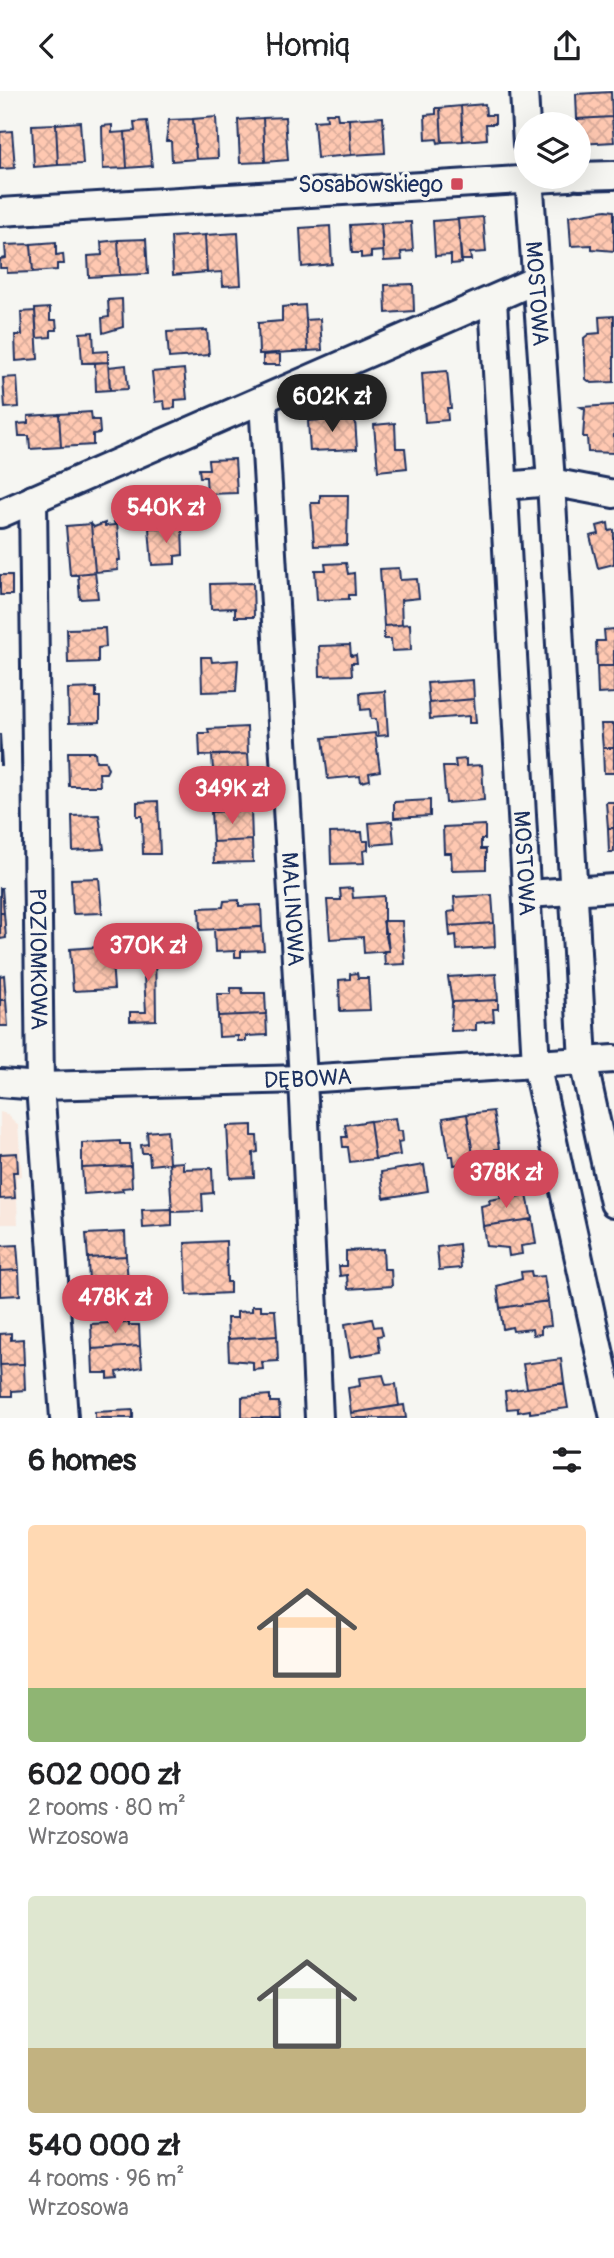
<!DOCTYPE html>
<html lang="en">
<head>
<meta charset="utf-8">
<style>
  body { margin:0; font-family:Pangolin,sans-serif; background:#f2f2f2; color:#202124; height:100vh; display:flex; flex-direction:column; font-size:26px; white-space:nowrap }
  * { box-sizing:border-box; margin:0 }
  p { font-size:23px; color:#757577 }
  .icon { flex:none; width:38px; height:38px; fill:none; stroke:currentColor; stroke-width:2; stroke-linecap:round; stroke-linejoin:round }
  .map { position:relative; height:1327px; overflow:hidden }
  .drawer { display:flex; flex-direction:column; background:#fff; flex:1 }
  .drawer>* { flex:none }
  .tools { position:absolute; left:514px; top:21px; display:grid; gap:14px }
  .tools a { display:grid; place-items:center; width:77px; height:77px; border-radius:50%; background:#fff; box-shadow:0 7px 28px #0002; font-size:35px }
  .price { position:absolute; translate:-50% -60px; padding:0 16px; border-radius:24px; background:#d1495b; color:#fff; font-size:23px; line-height:46px; filter:drop-shadow(0 2px 4px #0008) }
  .price::after { content:''; position:absolute; left:50%; top:42px; width:21px; height:16px; margin-left:-10px; background:inherit; clip-path:polygon(0 0,100% 0,50% 100%) }
  .price.selected { background:#222; color:#fff }
  ul { padding:0; list-style:none }
  li { display:grid; align-content:center; gap:14px; height:371px; padding:0 28px }
  li span { display:grid; place-items:center; height:217px; border-radius:7px; color:#555 }
  li>.icon { margin-inline-start:auto }
  span .icon { width:126px; height:126px; fill:#fffc; stroke-width:1 }
  li b { font-size:30px }
  h2 { display:flex; justify-content:space-between; align-items:center; height:84px; padding:0 28px; font-size:30px }
  header { display:flex; justify-content:space-between; align-items:center; height:91px; padding:0 28px; background:#fff; font-size:32px; font-weight:600 }
  .map>svg:first-child { display:block }
  .built { fill:#f9e8de }
  .building { fill:url(#building-cross-hatch); stroke:#1b2f5e; stroke-width:2 }
  .lines { fill:none; stroke-linecap:round; stroke-linejoin:round }
  .street-casing { stroke:#1b2f5e; stroke-width:32 }
  .street { stroke:#f6f6f2; stroke-width:26 }
  .poi-dot { fill:#d1495b; stroke:#f6f6f2; stroke-width:2.5 }
  .labels { text-anchor:middle; stroke-width:7; stroke-linejoin:round; paint-order:stroke }
  .poi-label { font-size:23px; fill:#1b2f5e; stroke:#f6f6f2; text-anchor:end }
  .street-label { font-size:23px; fill:#1b2f5e; stroke:#f6f6f2 }
</style>
</head>
<body>
<header><svg class="icon" aria-label="back" viewBox="0 0 24 24"><path d="M15 5l-7 7 7 7"/></svg>Homiq<svg class="icon" aria-label="share" viewBox="0 0 24 24"><path d="M12 15V3M7 8l5-5 5 5M5 13v7h14v-7"/></svg></header>
<div class="map">
<svg width="614" height="1327" viewBox="0 0 614 1327">
  <defs>
    <pattern id="building-cross-hatch" width="8" height="8" patternUnits="userSpaceOnUse" patternTransform="scale(1.75)"><rect width="8" height="8" fill="#ffc8b1"/><path d="M0 0l8 8M0 8l8-8" fill="none" stroke="#daac9b"/></pattern>
  </defs>
  <rect width="100%" height="100%" fill="#f6f6f2"/>
  <filter id="ink" filterUnits="userSpaceOnUse"><feTurbulence type="fractalNoise" baseFrequency=".0143" numOctaves="2"/><feDisplacementMap in="SourceGraphic" scale="14" xChannelSelector="R" yChannelSelector="G"/><feConvolveMatrix kernelMatrix="1 2 1 2 8 2 1 2 1" color-interpolation-filters="sRGB"/></filter>
  <g filter="url(#ink)">
    <path class="built" d="M0,1021l7,2 11,11 4,51 -6,1 2,47h-18z"/>
    <path class="building" d="M611,1l1,25 -35,2 -1,-25z
      M485,13l1,11h9v9h-9l1,15 -24,2 -2,-35z
      M461,15l2,35 -21,1 -2,-34z
      M436,17h4l2,34 -4,1 -1,-4 -11,1 -1,-25 11,-1z
      M326,22h11l1,6h11l2,36 -34,3 -3,-37 13,-1z
      M216,26l2,41 -22,1 -3,-40z
      M285,26l3,43 -23,2 -2,-44z
      M383,26l2,36 -34,2 -2,-36z
      M612,26l2,25 -35,2 -2,-25z
      M263,27l2,44 -25,1 -2,-43z
      M193,28l3,40 -24,2 -1,-20h-5l3,-21z
      M147,30l5,45 -25,2 -2,-36 10,-1 -1,-9z
      M80,31l3,42 -25,1 -2,-41z
      M56,33l2,41 -24,2 -2,-42z
      M112,34v8l13,-1 2,36 -24,1 -1,-43z
      M12,40l3,37 -15,1v-37z
      M606,119l8,1v40l-22,-2v-4l-21,1 -2,-30z
      M483,126l3,35 -16,1 1,7h-10l-3,-41z
      M458,128l4,44 -11,1v-9l-16,1 -2,-35z
      M411,131l2,29 -12,1 1,8 -18,1 -3,-38z
      M381,132l2,28 -12,1v5l-10,1v-5h-9l-2,-28z
      M330,135l2,38 -30,3 -2,-39z
      M238,142l3,52 -18,1 -1,-14 -15,1 -2,-38z
      M205,144l2,37 -34,3 -2,-38z
      M146,148l2,35 -28,1 -2,-35z
      M118,149l2,35 -31,2 -1,-21 14,-1 -1,-13z
      M56,151v13l7,-1 1,10h-7v6l-24,2 -2,-28z
      M31,153l2,28 -26,1v-5h-7v-9l6,-1 -1,-13z
      M413,193l1,27 -28,2 -1,-28z
      M122,208l1,28 -20,6 -1,-15 7,-1 -1,-17z
      M305,214l3,46 -49,3 -1,-31 24,-2v-14z
      M50,217v12h6l1,10h-6v7l-14,1 -2,-29z
      M35,220l3,48 -22,2 -1,-26h7l-1,-23z
      M614,225v66l-23,1 -5,-4 -2,-41 5,-4 11,-1 -1,-16z
      M320,228l2,31 -14,1 -2,-31z
      M207,239l2,25 -40,3 -2,-26z
      M93,241l1,20 14,-1v11l-26,1 -2,-30z
      M280,263v11h-17v-10z
      M108,271l2,28 -14,1 -1,-28z
      M126,274l2,24 -18,1 -1,-23z
      M184,278l3,30 -12,1v8l-10,1 -1,-8 -9,1 -3,-30z
      M447,280l4,37h-4l1,12 -23,2 -3,-49z
      M17,286l2,30 -14,1 -2,-30z
      M614,314v48l-26,-1 -1,-15h-4l2,-28 -4,-2z
      M91,321l1,8h7l1,13 -7,1v11l-32,2 -2,-33z
      M331,322v7l24,-1 2,30 -47,2 -2,-30 12,-1v-6z
      M59,323l2,33 -31,2 -1,-13h-10l-1,-12 10,-1v-7z
      M395,332l1,25h9l2,20 -29,3 -4,-46z
      M235,368l2,34 -30,1 -1,-17h-6l-1,-8h10l-1,-9z
      M320,404h28l-1,50 -33,1 -3,-43h9z
      M114,431h3l3,38h-3l1,10 -23,2 -4,-48 3,3 11,-4v3l10,-1z
      M608,432l1,8 5,-1v34l-16,4 -8,-32 9,-2 -2,-8z
      M91,433l4,48 -25,3 -4,-49z
      M182,436l1,28 -8,1v8l-23,1 -3,-37z
      M346,472l2,11 6,-1 1,22h-6v4l-32,1 -2,-30h11l-1,-6z
      M399,477l1,12 17,-1 2,19 -18,2 1,25 -18,1 -4,-57z
      M95,481l3,26 -18,1 -2,-25z
      M0,484h12v20h-12z
      M253,492l1,34h-19v-9l-24,1 -1,-25z
      M410,533l1,26 -19,1 -1,-12h-7v-13z
      M105,537l1,19 -8,1v14l-30,1 -1,-34z
      M614,538v37h-17l-1,-25h9l-1,-11z
      M350,554l1,11 5,-1 1,8h-6l1,12 -32,1 -1,-30z
      M201,566h10l1,5 26,-2 -2,31 -34,1z
      M597,575h17v27l-16,1z
      M473,589l1,19 -45,4 -2,-20z
      M96,597v9h4v25l-31,1 -1,-34z
      M385,600l3,44 -10,1 -2,-17h-5l-1,-10 -9,1 -1,-17z
      M474,608l2,24h-7v-7l-39,3 -1,-16z
      M601,633h13v24h-11z
      M247,636l1,27 -48,2 -1,-23h10l-1,-4z
      M375,642l5,38 -11,2 1,7 -9,2 -1,-6 -32,3 -5,-41z
      M0,643l2,31h-2z
      M603,657h11v25h-10z
      M68,661h27l1,9h9l3,8 -2,4h-7l1,13h-31z
      M248,663l2,30 -36,2 -2,-31z
      M466,668v7l16,-1 2,35 -38,3 -3,-36h13l-1,-7z
      M430,709v16l-36,2v-16z
      M158,710l2,53h-17l-1,-38h-5v-14z
      M606,711h8v26h-6z
      M251,719l1,30 -39,2 -2,-30z
      M99,724l5,34 -31,2 -1,-35z
      M392,730l2,22 -23,2 -2,-22z
      M485,734v14h-4v10h5v20l-34,1 -1,-17h-7l-1,-26z
      M608,737h6v24h-5z
      M362,741l1,9h5v9l-5,1 1,12 -33,1 -1,-31z
      M252,749l1,22 -39,1 -1,-21z
      M99,787l3,35 -29,1 -2,-35z
      M0,797h2l2,25h-4z
      M352,797l1,10 31,-2v37h3l2,18 -25,2 -1,-16 -33,2 -3,-39h14l-1,-11z
      M492,804l2,28 -45,3 -1,-14 7,-1 -1,-14z
      M239,809v6l22,-1 1,22 -62,3 -1,-22 24,-1 1,-6z
      M0,822h4l2,25 -6,1z
      M383,830h19l3,43 -20,1 -1,-14h5z
      M494,832l1,24 -38,3 -1,-15 -6,1 -1,-10z
      M258,836h4l2,23 -23,1v6h-6v-6l-20,1 -1,-23z
      M142,849h13l1,80 -26,1v-9h16z
      M111,855l3,43 -41,2 -3,-42z
      M357,882l1,5h10l2,32 -30,1 -1,-31 11,-1v-5z
      M496,883l2,26 -46,2 -4,-25z
      M4,884l2,25h-6v-24z
      M231,897h11l1,5h22l1,21 -48,2 -1,-22h14z
      M0,909h6l2,26h-8z
      M498,909v9h-5l1,12 -18,2v7l-25,1 1,-29z
      M266,923l1,21 -21,1v5h-8v-5l-19,1 -1,-21z
      M493,1020l6,38h-4l2,10 -23,3 -7,-48z
      M467,1023l7,48 -20,3 -1,-9h-4l-6,-38z
      M395,1027l2,13h5l1,10 -5,1 2,13 -25,4 -5,-38z
      M370,1030l5,38 -25,3 -2,-15h-5l-1,-10h5l-2,-12z
      M252,1034v11h5l1,16 -5,1 1,24 -24,1 -3,-52z
      M167,1039l2,33 -19,2 -1,-12h-7l-1,-8 7,-1 -1,-12z
      M120,1050v3h10l1,22 -49,2v-25z
      M17,1062l1,19h-5l2,26 -15,1v-45z
      M183,1071v7l29,-1 1,25 -11,1 1,17 -31,1 -3,-49z
      M424,1074l4,26 -44,7 -3,-26z
      M131,1075l1,21 -10,1 1,3 -39,3 -2,-26z
      M512,1102v4l15,-2 5,24 -49,7 -2,-20 9,-2 -1,-4 12,-2 -1,-3z
      M172,1118v17l-29,2 -1,-18z
      M532,1128l4,25 -15,2 1,8 -13,2 -1,-8 -22,-2 -3,-20z
      M125,1141l1,24 -38,2 -2,-24z
      M226,1150l1,41h3v11l-43,2 -2,-52z
      M459,1153l2,24 -22,2 -2,-23z
      M17,1154l2,25 -19,1v-25z
      M383,1158l1,20h7l1,17 -44,3 -1,-14 -7,1 -1,-10h7v-15z
      M126,1165l2,26 -39,2 -1,-26z
      M19,1179l1,25 -20,1v-25z
      M531,1180l1,6 12,-1 4,25 -48,7 -3,-22 25,-7 -1,-7z
      M548,1210l3,25 -10,1v7l-8,1 -1,-6 -19,2 -1,-4 -9,2 -3,-21z
      M252,1215h9v4h14l2,26 -49,3 -1,-21h10v-6l15,-1z
      M372,1228l2,8 7,-1 2,9 -5,1 2,16 -30,5 -5,-33z
      M129,1231v3h10l1,21 -48,3 -1,-25z
      M11,1242v7l12,-1 1,25 -24,1v-31z
      M277,1245l1,25 -16,1 1,7 -10,1v-8l-24,-2 -1,-21z
      M140,1255l2,21 -25,5 1,6 -10,1v-6h-15l-1,-24z
      M561,1268l3,24 -37,5 -4,-24z
      M24,1273l1,26 -13,1v5h-10l-2,-31z
      M383,1284l3,10 10,-1 3,22 -48,7 -3,-25 12,-2 -1,-8z
      M564,1292l4,25 -38,5v-3l-12,2v-4l-11,1 -2,-18z
      M270,1304v7h9l1,16h-38v-21z
      M404,1314l2,13h-54l-1,-5z
      M133,1319v8h-38v-6z"/>
    <g class="lines">
      <defs>
        <g id="street">
          <path d="M524,0l3,53"/>
          <path d="M579,85l35,-1"/>
          <path id="s1" d="M529,86l22,305 32,579 31,142"/>
          <path d="M0,121l569,-35"/>
          <path id="s2" d="M493,209l43,764 78,354"/>
          <path id="s3" d="M263,310l40,678 16,339"/>
          <path d="M504,395l47,-4 63,12"/>
          <path id="s4" d="M33,408l7,587 24,332"/>
          <path d="M0,423l536,-234"/>
          <path d="M528,803l86,-6"/>
          <path id="s5" d="M0,992l40,3 263,-7 311,-20"/>
        </g>
      </defs>
      <use href="#street" class="street-casing"/>
      <use href="#street" class="street"/>
    </g>
  </g>
  <rect class="poi-dot" x="450" y="86" width="14" height="14" rx="3.5"/>
  <g class="labels">
    <g class="poi-label">
      <text x="443" y="101">Sosabowskiego</text>
    </g>
    <g class="street-label">
      <text dy="8" stroke="none"><textPath href="#s1" startOffset="117">MOSTOWA</textPath></text>
      <text dy="8" stroke="none"><textPath href="#s2" startOffset="564">MOSTOWA</textPath></text>
      <text dy="8" stroke="none"><textPath href="#s3" startOffset="509">MALINOWA</textPath></text>
      <text dy="8" stroke="none"><textPath href="#s4" startOffset="460">POZIOMKOWA</textPath></text>
      <text dy="8" stroke="none"><textPath href="#s5" startOffset="308">DĘBOWA</textPath></text>
    </g>
  </g>
</svg>
<div class="tools">
<a><svg class="icon" aria-label="layers" viewBox="0 0 24 24"><path d="M12 4l9 5-9 5-9-5zM3 14l9 5 9-5"/></svg></a>
</div>
<b class="price selected" style="left:332px;top:343px">602K zł</b>
<b class="price" style="left:166px;top:454px">540K zł</b>
<b class="price" style="left:232px;top:735px">349K zł</b>
<b class="price" style="left:148px;top:892px">370K zł</b>
<b class="price" style="left:506px;top:1119px">378K zł</b>
<b class="price" style="left:115px;top:1244px">478K zł</b>
</div>
<section class="drawer">
<h2>6 homes<svg class="icon" aria-label="filters" viewBox="0 0 24 24"><path d="M4 7h16M4 17h16"/><circle cx="9" cy="7" r="2"/><circle cx="15" cy="17" r="2"/></svg></h2>
<ul>
<li><span style="background:linear-gradient(#ffd9b3 75%,#8fb573 0)"><svg class="icon" aria-label="home" viewBox="0 0 24 24"><path d="M3 11l9-7 9 7M6 9v11h12V9"/></svg></span><div><b>602 000 zł</b><p>2 rooms · 80 m²</p><p>Wrzosowa</p></div></li>
<li><span style="background:linear-gradient(#dfe7d0 70%,#c2b280 0)"><svg class="icon" aria-label="home" viewBox="0 0 24 24"><path d="M3 11l9-7 9 7M6 9v11h12V9"/></svg></span><div><b>540 000 zł</b><p>4 rooms · 96 m²</p><p>Wrzosowa</p></div></li>
</ul>
</section>
</body>
</html>
